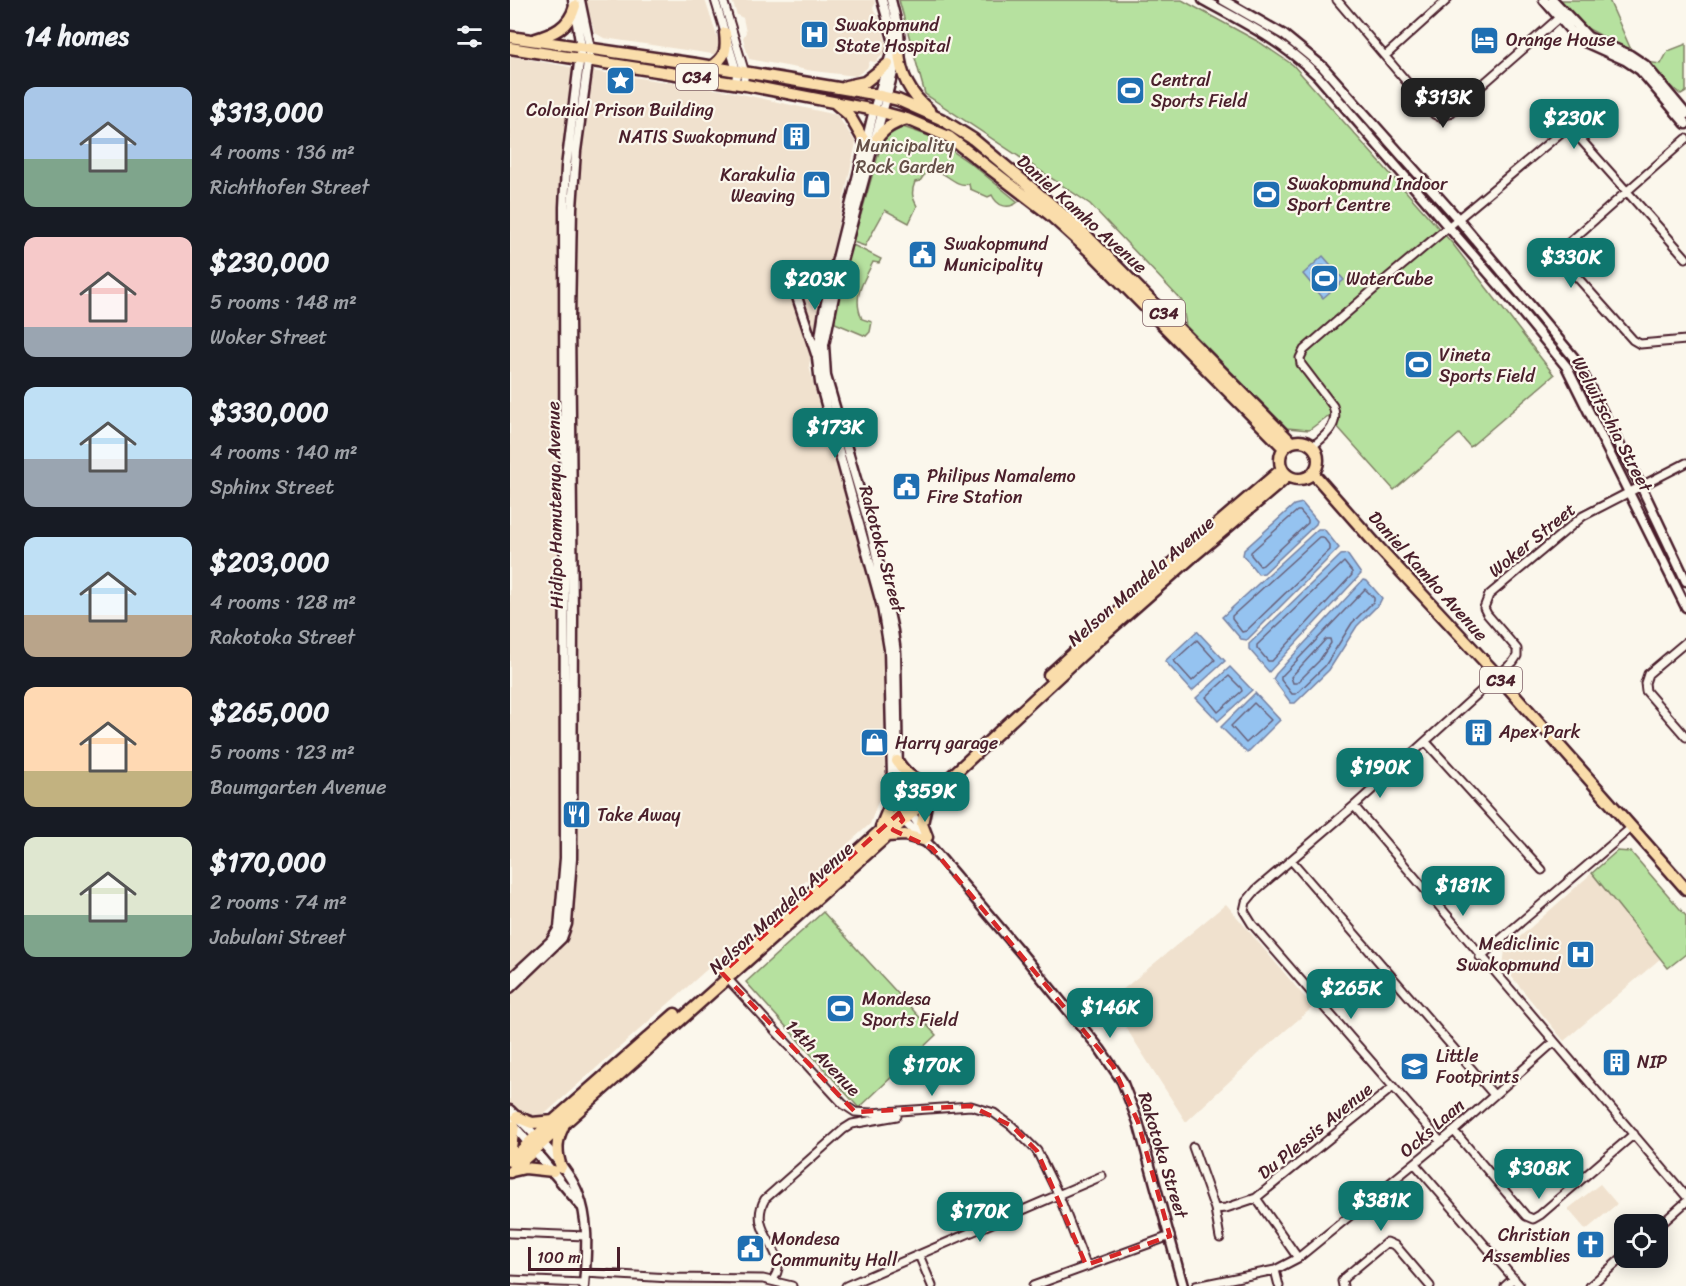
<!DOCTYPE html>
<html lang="en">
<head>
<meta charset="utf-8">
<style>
  body { margin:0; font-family:Sriracha,sans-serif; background:#242831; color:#f1f3f6; height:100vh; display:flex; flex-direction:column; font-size:22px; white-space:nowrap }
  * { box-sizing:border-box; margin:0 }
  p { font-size:20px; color:#9ea1a6 }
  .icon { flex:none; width:33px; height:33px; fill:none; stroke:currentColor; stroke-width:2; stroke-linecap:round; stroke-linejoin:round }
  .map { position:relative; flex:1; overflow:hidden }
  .side { display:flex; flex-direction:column; background:#171b24; width:510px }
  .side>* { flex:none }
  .buttons { position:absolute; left:1104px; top:1214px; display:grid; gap:12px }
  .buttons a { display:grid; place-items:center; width:54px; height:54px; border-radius:12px; background:#171b24; box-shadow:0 3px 15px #0003; font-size:30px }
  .scale { position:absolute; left:18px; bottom:15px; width:92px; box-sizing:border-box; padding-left:6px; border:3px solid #4a1f2b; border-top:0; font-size:16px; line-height:21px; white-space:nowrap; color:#4a1f2b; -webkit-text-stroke:4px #fbf7ec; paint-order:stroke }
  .price { position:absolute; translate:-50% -51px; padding:0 14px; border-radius:12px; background:#0f766e; color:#fff; font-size:20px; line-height:39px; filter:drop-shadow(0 2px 3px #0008) }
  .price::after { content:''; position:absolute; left:50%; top:36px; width:18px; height:14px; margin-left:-9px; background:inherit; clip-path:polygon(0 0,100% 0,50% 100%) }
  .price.active { background:#222; color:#fff }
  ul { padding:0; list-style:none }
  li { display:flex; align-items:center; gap:18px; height:150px; padding:0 24px }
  li span { display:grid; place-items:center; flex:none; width:168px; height:120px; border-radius:12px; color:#555 }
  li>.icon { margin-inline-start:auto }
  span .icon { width:72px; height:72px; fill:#fffc; stroke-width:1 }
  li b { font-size:26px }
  h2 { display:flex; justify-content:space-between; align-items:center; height:72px; padding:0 24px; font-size:26px }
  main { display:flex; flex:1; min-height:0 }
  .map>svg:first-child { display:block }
  .built { fill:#f0e1ce }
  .green { fill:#b6e19f; stroke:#808065; stroke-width:1.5 }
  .water { fill:#95c3f0; stroke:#7781a1; stroke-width:1.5 }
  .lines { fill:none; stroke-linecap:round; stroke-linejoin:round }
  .shore { stroke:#68617a; stroke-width:1.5 }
  .minor-casing { stroke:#4a1f2b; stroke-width:11 }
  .tertiary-casing { stroke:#4a1f2b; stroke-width:13 }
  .primary-casing { stroke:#4a1f2b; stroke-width:15 }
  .minor { stroke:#fbf7ec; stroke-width:7 }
  .tertiary { stroke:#fbf7ec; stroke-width:8 }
  .primary { stroke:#faddab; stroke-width:10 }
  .marked { fill:none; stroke:#d62828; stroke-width:4.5; stroke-dasharray:12 8; stroke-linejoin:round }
  .labels { text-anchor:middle; stroke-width:4.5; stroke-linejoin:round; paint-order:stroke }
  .shield { fill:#fbf7ec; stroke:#7f6065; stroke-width:1.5 }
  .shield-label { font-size:16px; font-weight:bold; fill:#4a1f2b }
  .poi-label { font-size:18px; fill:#4a1f2b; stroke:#fbf7ec; text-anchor:start }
  .park-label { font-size:18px; fill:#655048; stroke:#fbf7ec }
  .street-label { font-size:18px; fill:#4a1f2b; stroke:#fbf7ec }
</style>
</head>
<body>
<main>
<section class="side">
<h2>14 homes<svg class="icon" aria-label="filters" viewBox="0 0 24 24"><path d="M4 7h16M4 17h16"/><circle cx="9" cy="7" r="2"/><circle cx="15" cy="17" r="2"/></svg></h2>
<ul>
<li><span style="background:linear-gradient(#a9c7e8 60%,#7fa58c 0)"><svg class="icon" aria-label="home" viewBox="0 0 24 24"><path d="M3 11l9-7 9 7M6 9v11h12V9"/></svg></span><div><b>$313,000</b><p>4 rooms · 136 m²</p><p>Richthofen Street</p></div></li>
<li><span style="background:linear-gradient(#f6c9c9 75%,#9aa5b1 0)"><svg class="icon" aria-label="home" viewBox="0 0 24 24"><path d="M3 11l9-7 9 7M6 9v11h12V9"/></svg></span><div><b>$230,000</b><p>5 rooms · 148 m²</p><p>Woker Street</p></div></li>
<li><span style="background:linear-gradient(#bfe0f5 60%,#9aa5b1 0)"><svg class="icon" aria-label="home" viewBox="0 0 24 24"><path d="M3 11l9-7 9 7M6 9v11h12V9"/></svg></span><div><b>$330,000</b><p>4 rooms · 140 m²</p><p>Sphinx Street</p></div></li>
<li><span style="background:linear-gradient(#bfe0f5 65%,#b9a48a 0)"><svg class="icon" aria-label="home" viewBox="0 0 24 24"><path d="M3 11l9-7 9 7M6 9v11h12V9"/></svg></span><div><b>$203,000</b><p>4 rooms · 128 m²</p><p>Rakotoka Street</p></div></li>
<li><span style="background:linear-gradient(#ffd9b3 70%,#c2b280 0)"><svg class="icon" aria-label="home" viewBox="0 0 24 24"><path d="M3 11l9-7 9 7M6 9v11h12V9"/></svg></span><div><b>$265,000</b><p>5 rooms · 123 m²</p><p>Baumgarten Avenue</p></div></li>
<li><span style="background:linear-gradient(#dfe7d0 65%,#7fa58c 0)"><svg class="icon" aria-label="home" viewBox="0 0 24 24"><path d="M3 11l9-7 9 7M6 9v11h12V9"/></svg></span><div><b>$170,000</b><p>2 rooms · 74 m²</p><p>Jabulani Street</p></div></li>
</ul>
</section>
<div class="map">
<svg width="1176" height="1286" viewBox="0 0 1176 1286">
  <rect width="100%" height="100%" fill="#fbf7ec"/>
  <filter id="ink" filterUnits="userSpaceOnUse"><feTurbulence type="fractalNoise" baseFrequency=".0167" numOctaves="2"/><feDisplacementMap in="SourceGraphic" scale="12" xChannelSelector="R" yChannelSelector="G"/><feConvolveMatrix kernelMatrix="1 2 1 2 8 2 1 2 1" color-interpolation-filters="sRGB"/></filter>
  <g filter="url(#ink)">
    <path class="built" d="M75,0h120l16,48 -2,7 -115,-17 -9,-5z
      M222,0h142l1,4 -2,4 2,5 3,2 9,31 -2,7 -10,9 -5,-1 -3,7 -11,8 -43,-5 -64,-12 -6,-21 3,-6 -3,-14 -6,-3z
      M0,56l82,15 136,20 109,24 19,28 -42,192 -5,31 11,43 47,158 17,77 2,95 -1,43 -15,42 -360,321z
      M1082,873l69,85 -97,83 -61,-75 2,-16z
      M716,904l87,103 -49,42 -78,73 -77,-121z
      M1090,1184l17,20 -31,26 -18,-21z"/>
    <path class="green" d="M389,0h283l77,42 34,23 159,178 102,132 -84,72 -11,-13 -65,56 -66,-74 -19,14 -22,-2 -101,-102 -4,-25 -92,-97 -165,-110z
      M1050,0h49l23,52 -49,-26z
      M1176,44v48l-5,3 -35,-33 15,2 7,-13z
      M393,127l29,10 42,29 44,36c-10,8 -21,4 -26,-7l-4,2 -18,-8 -1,-5c-20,5 -32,-31 -49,-3l-5,1c-4,10 -3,15 2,24l-8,17 -24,-13 -20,36 -12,-4 30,-104z
      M341,244l30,15 -2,4 -6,-1c-10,21 -21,34 -11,57l10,3 -2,10 -4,4 -31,-13v-21z
      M1107,851l14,1 55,64v38l-18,14 -76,-95z
      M313,912l113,123 -77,73 -113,-126z"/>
    <path class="water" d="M813,256l21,24 -21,18 -20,-24z
      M792,503l15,18 -1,3 -52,49 -6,1 -15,-19 1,-5 50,-45z
      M808,529h6l15,19 -92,92 -6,-1 -19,-22z
      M837,554l14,20 -92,98 -20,-23v-5l92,-89z
      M853,580l4,1 15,17 -3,6 -22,22 -28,44 -34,33h-4l-18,-24 3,-5z
      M687,631l28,30 -33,30 -27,-30z
      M720,667l22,23 -34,31 -22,-23z
      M745,693l25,27 -33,33 -26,-26z"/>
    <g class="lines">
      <path class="shore" d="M810,266h4l10,13 -9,9 -13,-13z
        M787,511h3l8,9v3l-45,42 -3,1 -9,-11v-3z
        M809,537h4l7,9v4l-84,81 -4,1 -10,-13v-3z
        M834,562l8,10v3l-80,86h-4l-11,-13v-3z
        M855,589l9,9v3l-22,22 -27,43 -29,28h-4l-11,-14v-3z
        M816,639h4l1,4 -12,18 -22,22h-4l-2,-6z
        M687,640l18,20 -23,21 -18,-20z
        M719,676l12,12 1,3 -24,21 -12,-15z
        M744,703l17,17 -25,23 -15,-17z"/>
      <defs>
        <path id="minor" d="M205,0l22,72 -2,12
          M213,0l22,73 -2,12
          M827,0l97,114 6,3 9,-3 112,-98
          M875,56l62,-56
          M1176,139l-123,109 -3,5 1,6 72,81 7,4 46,-4
          M803,446c13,-11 27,-21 20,-40l-32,-42 -1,-6 4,-8 69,-60 191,-160 10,2 112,126
          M1176,642l-38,32 -3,9 1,8 40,46
          M916,742l116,128
          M844,806l332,390
          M781,860l203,235
          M970,957l151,-129
          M215,976l118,128 12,8 16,1 100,-7 23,7 18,13 25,25 22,45 27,69
          M944,1131l72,85 7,3 7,-4 94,-81
          M931,1142l-189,-218 -8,-13 2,-9 10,-12 98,-84 159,-144 4,-6v-7l-30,-35 -3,-6 5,-13 94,-79 103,-53
          M683,1147l22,62 11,-1 30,-10 137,-111
          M905,1164l105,122
          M746,1198l42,60
          M705,1209l5,29
          M1148,1227l28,-25
          M0,1233l76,3
          M409,1255l13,31
          M765,1270l4,16
          M75,1273l85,5 93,1 29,7
          M0,1280l74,3
          M262,1281c23,-29 -27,-47 -7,-82l79,-70 8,-5 45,-8
          M336,1286l256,-110
          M523,1286l137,-50
          M686,1286l79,-16 23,-12 156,-127 100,-89
          M833,1286l-1,-5 3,-4 42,-35 9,4 34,40
          M995,1286l9,-8
          M1080,1286l34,-30"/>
        <path id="tertiary" d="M372,0l11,39v8l-19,63 -50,201 -7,47 3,25 62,224 7,42 3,128 2,24 9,19 29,28 90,106 78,95 22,32 16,41 45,164
          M381,0l8,32 1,15 -61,225 -15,73 2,31 46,158 21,97 3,22 2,124 9,30 16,24
          M693,0c41,22 80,42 114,75l194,224 55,67 120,241
          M713,0l61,35 38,31 137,154 116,139 66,127 45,95
          M1034,0l27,31 14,11 40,18 15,10 46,54
          M1043,0l35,37 42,18 15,10 41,49
          M279,273l27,81
          M0,979l41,-38 8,-13 6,-70 -1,-651 2,-40 15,-120 -8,-47
          M0,988l52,-50 5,-14 5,-65 1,-242 -3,-298 2,-111 4,-57 14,-103 -10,-48
          M0,1110c21,21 57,55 68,83 12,28 8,63 6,93
          M0,1121l71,85"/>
        <path id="primary" d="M0,37l186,27 172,29 30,7 43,19 32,20 104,87 214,216
          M23,40c20,-6 36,-12 42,-34
          M0,48l236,37 128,25 33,9 42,18 100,77 45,41 190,193
          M389,51c1,24 12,44 30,59
          M201,67c15,-10 16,-17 14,-34
          M336,86l19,-4 23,-18
          M326,104l13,11 17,29
          M364,143c9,-14 17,-19 33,-24
          M770 460a19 19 0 1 1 38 0a19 19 0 1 1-38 0Z
          M803,473l67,76 118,127 188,213
          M539,675l137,-124 96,-82
          M387,761c10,15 19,22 38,21
          M371,827l7,-17 5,-19
          M377,836l18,-1 18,5
          M417,837l-5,-13 5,-24
          M213,972l198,-178
          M7,1117l15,6 22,-2
          M0,1155l4,-29
          M0,1161l25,-24 140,-123
          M51,1167c-5,-15 -5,-26 2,-40
          M2,1171l13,-3 28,3
          M0,1172l377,-336 212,-197 93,-82 96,-81"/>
      </defs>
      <use href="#minor" class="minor-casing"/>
      <use href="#tertiary" class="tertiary-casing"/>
      <use href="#primary" class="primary-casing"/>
      <use href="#minor" class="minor"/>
      <use href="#tertiary" class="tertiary"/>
      <use href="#primary" class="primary"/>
    </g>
  </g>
  <path class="marked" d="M389,813l4,7 -10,10 39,18 181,218 25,56 32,114 -84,29 -49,-114 -25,-25 -41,-20 -116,6 -133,-139z"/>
  <defs>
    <symbol id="hospital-square" viewBox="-11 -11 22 22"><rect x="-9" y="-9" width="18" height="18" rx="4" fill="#1f6fb2" stroke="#fbf7ec"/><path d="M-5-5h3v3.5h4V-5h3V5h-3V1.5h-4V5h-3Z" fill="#fff"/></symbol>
    <symbol id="hotel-square" viewBox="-11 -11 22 22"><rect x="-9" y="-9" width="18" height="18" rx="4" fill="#1f6fb2" stroke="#fbf7ec"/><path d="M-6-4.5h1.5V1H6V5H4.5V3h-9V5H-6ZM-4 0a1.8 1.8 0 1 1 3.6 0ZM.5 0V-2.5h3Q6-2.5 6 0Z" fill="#fff"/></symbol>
    <symbol id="sight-square" viewBox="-11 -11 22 22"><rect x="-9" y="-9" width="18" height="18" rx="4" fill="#1f6fb2" stroke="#fbf7ec"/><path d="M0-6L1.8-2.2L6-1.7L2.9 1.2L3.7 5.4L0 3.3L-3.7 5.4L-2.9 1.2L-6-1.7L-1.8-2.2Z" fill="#fff"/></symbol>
    <symbol id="stadium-square" viewBox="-11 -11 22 22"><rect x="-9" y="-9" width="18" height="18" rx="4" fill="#1f6fb2" stroke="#fbf7ec"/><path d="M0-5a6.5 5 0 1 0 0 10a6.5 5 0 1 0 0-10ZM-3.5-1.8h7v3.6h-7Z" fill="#fff"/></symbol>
    <symbol id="building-square" viewBox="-11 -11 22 22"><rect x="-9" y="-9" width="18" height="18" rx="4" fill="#1f6fb2" stroke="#fbf7ec"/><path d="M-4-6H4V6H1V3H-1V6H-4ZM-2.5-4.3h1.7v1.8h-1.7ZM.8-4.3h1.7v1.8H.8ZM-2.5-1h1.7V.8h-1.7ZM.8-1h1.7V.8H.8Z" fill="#fff"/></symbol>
    <symbol id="shop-square" viewBox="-11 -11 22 22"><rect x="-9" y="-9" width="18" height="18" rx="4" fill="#1f6fb2" stroke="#fbf7ec"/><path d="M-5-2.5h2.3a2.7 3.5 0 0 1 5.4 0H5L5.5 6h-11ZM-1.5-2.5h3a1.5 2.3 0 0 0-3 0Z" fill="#fff"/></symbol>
    <symbol id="civic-square" viewBox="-11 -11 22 22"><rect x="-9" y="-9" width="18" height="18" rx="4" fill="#1f6fb2" stroke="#fbf7ec"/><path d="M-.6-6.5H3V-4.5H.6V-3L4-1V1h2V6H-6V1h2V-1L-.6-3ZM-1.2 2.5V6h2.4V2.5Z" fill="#fff"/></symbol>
    <symbol id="restaurant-square" viewBox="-11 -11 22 22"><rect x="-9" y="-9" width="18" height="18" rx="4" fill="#1f6fb2" stroke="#fbf7ec"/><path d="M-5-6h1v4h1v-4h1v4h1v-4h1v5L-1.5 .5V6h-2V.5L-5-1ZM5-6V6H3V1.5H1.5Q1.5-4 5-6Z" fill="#fff"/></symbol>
    <symbol id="school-square" viewBox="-11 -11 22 22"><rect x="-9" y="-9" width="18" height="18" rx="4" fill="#1f6fb2" stroke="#fbf7ec"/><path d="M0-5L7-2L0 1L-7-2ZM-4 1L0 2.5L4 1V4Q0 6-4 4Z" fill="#fff"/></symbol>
    <symbol id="church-square" viewBox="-11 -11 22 22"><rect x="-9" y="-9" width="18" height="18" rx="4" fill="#1f6fb2" stroke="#fbf7ec"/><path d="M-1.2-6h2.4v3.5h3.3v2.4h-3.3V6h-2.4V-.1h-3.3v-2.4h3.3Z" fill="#fff"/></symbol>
  </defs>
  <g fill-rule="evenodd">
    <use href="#hospital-square" x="288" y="18" width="33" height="33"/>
    <use href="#hotel-square" x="958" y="24" width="33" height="33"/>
    <use href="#sight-square" x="94" y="64" width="33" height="33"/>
    <use href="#stadium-square" x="604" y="74" width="33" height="33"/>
    <use href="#building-square" x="270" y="120" width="33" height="33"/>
    <use href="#shop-square" x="290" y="168" width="33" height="33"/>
    <use href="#stadium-square" x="740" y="178" width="33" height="33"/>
    <use href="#civic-square" x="396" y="238" width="33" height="33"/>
    <use href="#stadium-square" x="798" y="262" width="33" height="33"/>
    <use href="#stadium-square" x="892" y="348" width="33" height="33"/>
    <use href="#civic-square" x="380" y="470" width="33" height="33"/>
    <use href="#building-square" x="952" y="716" width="33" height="33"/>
    <use href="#shop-square" x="348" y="726" width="33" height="33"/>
    <use href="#restaurant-square" x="50" y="798" width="33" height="33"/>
    <use href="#hospital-square" x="1054" y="938" width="33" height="33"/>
    <use href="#stadium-square" x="314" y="992" width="33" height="33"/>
    <use href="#building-square" x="1090" y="1046" width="33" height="33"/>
    <use href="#school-square" x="888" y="1050" width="33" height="33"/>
    <use href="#church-square" x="1064" y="1228" width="33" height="33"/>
    <use href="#civic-square" x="224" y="1232" width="33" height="33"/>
  </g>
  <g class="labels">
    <g class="shield">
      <rect x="166" y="64" width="42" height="26" rx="4.5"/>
      <rect x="633" y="300" width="42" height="26" rx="4.5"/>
      <rect x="970" y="667" width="42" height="26" rx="4.5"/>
    </g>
    <g class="shield-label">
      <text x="187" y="83">C34</text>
      <text x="654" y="319">C34</text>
      <text x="991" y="686">C34</text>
    </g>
    <g class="poi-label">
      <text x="325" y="31">Swakopmund<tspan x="325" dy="21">State Hospital</tspan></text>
      <text x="996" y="46">Orange House</text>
      <text x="641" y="86">Central<tspan x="641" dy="21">Sports Field</tspan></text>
      <text x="110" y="116" text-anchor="middle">Colonial Prison Building</text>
      <text x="266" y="143" text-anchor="end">NATIS Swakopmund</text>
      <text x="285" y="181" text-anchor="end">Karakulia<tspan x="285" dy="21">Weaving</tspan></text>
      <text x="777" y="190">Swakopmund Indoor<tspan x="777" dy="21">Sport Centre</tspan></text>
      <text x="434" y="250">Swakopmund<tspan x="434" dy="21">Municipality</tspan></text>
      <text x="836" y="285">WaterCube</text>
      <text x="929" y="361">Vineta<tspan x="929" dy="21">Sports Field</tspan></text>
      <text x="417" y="482">Philipus Namalemo<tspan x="417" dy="21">Fire Station</tspan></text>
      <text x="989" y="738">Apex Park</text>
      <text x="385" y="749">Harry garage</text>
      <text x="87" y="821">Take Away</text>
      <text x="1050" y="950" text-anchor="end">Mediclinic<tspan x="1050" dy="21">Swakopmund</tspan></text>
      <text x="352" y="1005">Mondesa<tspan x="352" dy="21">Sports Field</tspan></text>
      <text x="926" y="1062">Little<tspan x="926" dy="21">Footprints</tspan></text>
      <text x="1127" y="1068">NIP</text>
      <text x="1060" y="1241" text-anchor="end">Christian<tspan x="1060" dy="21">Assemblies</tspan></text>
      <text x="261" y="1245">Mondesa<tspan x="261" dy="21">Community Hall</tspan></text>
    </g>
    <g class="park-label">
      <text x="395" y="152">Municipality<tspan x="395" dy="21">Rock Garden</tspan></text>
    </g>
    <g class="street-label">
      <text transform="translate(572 214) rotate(42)" y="6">Daniel Kamho Avenue</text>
      <text transform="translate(1102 424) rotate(62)" y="6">Welwitschia Street</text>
      <text transform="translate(45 505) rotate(-91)" y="6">Hidipo Hamutenya Avenue</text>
      <text transform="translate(1022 540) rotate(-39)" y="6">Woker Street</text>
      <text transform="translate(372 549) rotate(75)" y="6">Rakotoka Street</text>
      <text transform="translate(918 576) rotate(48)" y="6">Daniel Kamho Avenue</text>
      <text transform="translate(631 581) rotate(-41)" y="6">Nelson Mandela Avenue</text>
      <text transform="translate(271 908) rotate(-42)" y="6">Nelson Mandela Avenue</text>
      <text transform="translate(313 1058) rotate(46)" y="6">14th Avenue</text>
      <text transform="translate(922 1128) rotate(-41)" y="6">Ocks Laan</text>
      <text transform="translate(805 1131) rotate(-39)" y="6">Du Plessis Avenue</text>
      <text transform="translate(653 1155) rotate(73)" y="6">Rakotoka Street</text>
    </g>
  </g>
</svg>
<div class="buttons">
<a><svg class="icon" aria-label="locate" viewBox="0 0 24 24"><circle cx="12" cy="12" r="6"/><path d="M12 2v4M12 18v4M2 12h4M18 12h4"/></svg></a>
</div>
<div class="scale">100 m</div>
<b class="price active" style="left:933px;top:129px">$313K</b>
<b class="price" style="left:1064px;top:150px">$230K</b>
<b class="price" style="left:1061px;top:289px">$330K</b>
<b class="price" style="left:305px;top:311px">$203K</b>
<b class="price" style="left:325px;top:459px">$173K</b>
<b class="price" style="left:870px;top:799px">$190K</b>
<b class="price" style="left:415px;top:823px">$359K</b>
<b class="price" style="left:953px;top:917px">$181K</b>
<b class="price" style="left:841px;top:1020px">$265K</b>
<b class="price" style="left:600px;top:1039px">$146K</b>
<b class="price" style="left:422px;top:1097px">$170K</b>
<b class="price" style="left:1029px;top:1200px">$308K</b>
<b class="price" style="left:871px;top:1232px">$381K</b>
<b class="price" style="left:470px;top:1243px">$170K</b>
</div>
</main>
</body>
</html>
